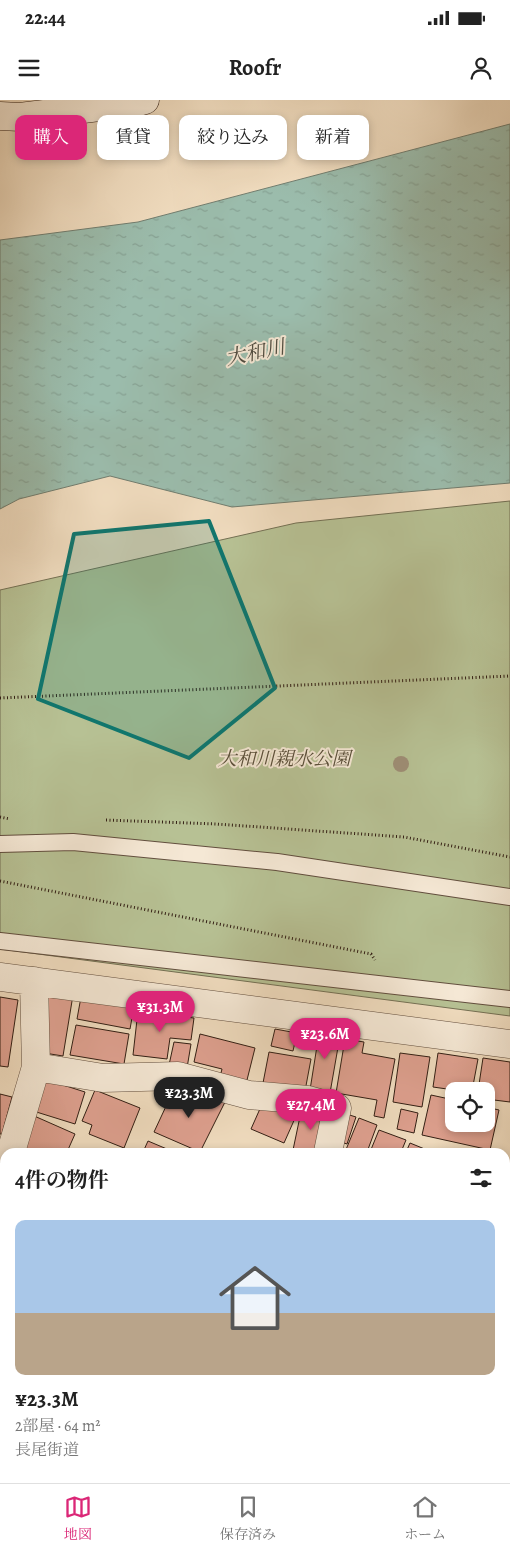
<!DOCTYPE html>
<html lang="ja">
<head>
<meta charset="utf-8">
<style>
  body { margin:0; font-family:Alegreya,"Noto Serif JP",serif; background:#f6f6f6; color:#222; height:100vh; display:flex; flex-direction:column; font-size:19px; white-space:nowrap }
  * { box-sizing:border-box; margin:0 }
  p { font-size:16px; color:#767676 }
  .icon { flex:none; width:28px; height:28px; fill:none; stroke:currentColor; stroke-width:2; stroke-linecap:round; stroke-linejoin:round }
  .map { position:relative; flex:1; overflow:hidden }
  .sheet { position:absolute; left:0px; top:1048px; width:510px; height:336px; display:flex; flex-direction:column; background:#fff; border-radius:15px 15px 0 0; box-shadow:0 2px 8px #0003 }
  .sheet>* { flex:none }
  .banner { position:absolute; left:15px; top:15px; width:480px; height:45px; display:flex; gap:10px }
  .buttons { position:absolute; left:445px; top:982px; display:grid; gap:10px }
  .buttons a { display:grid; place-items:center; width:50px; height:50px; border-radius:10px; background:#fff; box-shadow:0 2px 8px #0003; font-size:25px }
  .price { position:absolute; translate:-50% -42px; padding:0 11px; border-radius:18px; background:#db2777; color:#fff; font-size:16px; line-height:32px; filter:drop-shadow(0 1px 2px #0008) }
  .price::after { content:''; position:absolute; left:50%; top:30px; width:15px; height:11px; margin-left:-8px; background:inherit; clip-path:polygon(0 0,100% 0,50% 100%) }
  .price.on { background:#222; color:#fff }
  ul { padding:0; list-style:none }
  li { display:grid; align-content:center; gap:10px; height:265px; padding:0 15px }
  li span { display:grid; place-items:center; height:155px; border-radius:10px; color:#555 }
  li>.icon { margin-inline-start:auto }
  span .icon { width:90px; height:90px; fill:#fffc; stroke-width:1 }
  li b { font-size:21px }
  h2 { display:flex; justify-content:space-between; align-items:center; height:60px; padding:0 15px; font-size:21px }
  .pill { padding:0 18px; border-radius:10px; background:#fff; box-shadow:0 2px 8px #0003; font-size:18px; line-height:45px }
  .pill.on { background:#db2777; color:#fff }
  .status { display:flex; justify-content:space-between; align-items:center; height:35px; padding:0 25px; background:#fff; direction:ltr }
  .status svg { height:14px; fill:currentColor }
  header { display:flex; justify-content:space-between; align-items:center; height:65px; padding:0 15px; background:#fff; font-size:22px; font-weight:700 }
  .tabs { display:flex; justify-content:space-around; align-items:center; height:70px; border-top:1px solid #e0e0e0; background:#fff; font-size:14px; color:#767676 }
  .tabs a { display:grid; justify-items:center; gap:2px }
  .tabs .on { color:#db2777 }
  .map>svg:first-child { display:block }
  .park { fill:#b7c194; stroke:#747054 }
  .water { fill:url(#water-ripples); stroke:#717d6f }
  .building { fill:#dea08f; stroke:#321e13 }
  .lines { fill:none; stroke-linecap:round; stroke-linejoin:round }
  .lane-casing { stroke:#624e3e; stroke-width:18 }
  .street-casing { stroke:#624e3e; stroke-width:29 }
  .secondary-casing { stroke:#321e13; stroke-width:29 }
  .path { stroke:#321e13; stroke-width:3; stroke-dasharray:1 2.5; stroke-linecap:butt }
  .lane { stroke:#f5e8d5; stroke-width:16 }
  .street { stroke:#f5e8d5; stroke-width:28 }
  .secondary { stroke:#f5e8d5; stroke-width:28 }
  .tree { fill:#9e8e76 }
  .marked { fill:#0f766e; fill-opacity:0.2; stroke:#0f766e; stroke-width:4; stroke-linejoin:round }
  .labels { text-anchor:middle; stroke-width:4; stroke-linejoin:round; paint-order:stroke }
  .park-label { font-size:19px; font-style:italic; fill:#5a4f3a; stroke:#f5e8d5 }
  .water-label { font-size:20px; font-style:italic; fill:#524d41; stroke:#f5e8d5 }
</style>
</head>
<body>
<div class="status"><b>22:44</b><svg viewBox="0 0 49 12"><path d="M0 12V9h3v3zM5 12V6h3v6zM10 12V3h3v9zM15 12V0h3v12zM26 1h20v11H26zM47 4h2v5h-2z"/></svg></div>
<header><svg class="icon" aria-label="menu" viewBox="0 0 24 24"><path d="M4 6h16M4 12h16M4 18h16"/></svg>Roofr<svg class="icon" aria-label="person" viewBox="0 0 24 24"><circle cx="12" cy="8" r="4"/><path d="M4 21q1-7 8-7t8 7"/></svg></header>
<div class="map">
<svg width="510" height="1383" viewBox="0 0 510 1383">
  <defs>
    <pattern id="water-ripples" width="26" height="14" patternUnits="userSpaceOnUse" patternTransform="scale(1.25)"><rect width="26" height="14" fill="#9bbcac"/><path d="M2 4q2-2 4 0t4 0M15 11q2-2 4 0t4 0" fill="none" stroke="#86a193"/></pattern>
  </defs>
  <rect width="100%" height="100%" fill="#f0dcbf"/>
  <filter id="stains"><feTurbulence type="fractalNoise" baseFrequency=".004" numOctaves="4"/><feColorMatrix values="0 0 0 0 .2 0 0 0 0 .09 0 0 0 0 .02 0 0 0 .5 -.17"/></filter>
  <radialGradient id="worn" r=".72"><stop offset=".6" stop-color="#630" stop-opacity="0"/><stop offset="1" stop-color="#630" stop-opacity=".3"/></radialGradient>
  <path class="park" d="M510,401v515l-510,-67v-359l296,-67z"/>
  <path class="water" d="M510,24v359l-278,24 -122,-31 -91,23 -19,10v-269l138,-18z"/>
  <path class="building" d="M49,891l24,4 -10,61 -25,-4z
    M0,897l18,3 -10,67 -8,-1z
    M81,897l53,10 -4,22 -53,-10z
    M138,911l56,7 -3,22 -21,-2 -3,21 -34,-4z
    M76,925l53,9 -5,30 -54,-9z
    M320,927l21,3 -11,63 -20,-3z
    M275,929l22,4 -4,18 -22,-5z
    M200,934l55,14 -11,44 -26,-7 4,-16 -28,-7z
    M345,939l19,3 -2,11 33,6 -11,59 -10,-2 3,-16 -41,-7z
    M174,942l17,2 -4,24 -18,-3z
    M269,952l42,7 -6,32 -42,-8z
    M400,953l30,4 -8,50 -29,-5z
    M438,953l40,6 -6,32h-11l-28,-4z
    M483,958l27,4v40l-24,-3v-8h-8z
    M41,978l44,14 -10,32 -45,-14z
    M175,987l36,18 5,-10 10,5 -26,52 -46,-20z
    M95,990l45,18 -16,40 -35,-14 3,-9 -10,-4z
    M0,994l12,3 -10,37h-2z
    M431,995l23,5v24h32v-17l13,3 -9,40 -68,-15z
    M263,1002l33,14 -12,27 -33,-14z
    M302,1007l28,6 -9,39h-17l-11,-2z
    M401,1009l17,4 -4,20 -17,-4z
    M343,1013l13,4 -9,27 -12,-4z
    M32,1015l43,19 -8,18h-51z
    M359,1018l18,7 -10,27h-22z
    M379,1030l27,10 -5,12h-31z
    M148,1041l26,11h-31z
    M410,1043l22,9h-26z
    M509,1118l1,1v26l-5,-1v-12z
    M0,1162l5,2v22l-5,10z
    M505,1170l5,3v34l-5,10z
    M0,1210l5,3v18l-5,-2z
    M5,1247v20l-5,-3v-7z
    M510,1254v64l-5,-2v-52z
    M0,1286l5,2v36l-5,-3z
    M3,1336l2,1v42h14l-2,4h-17v-41z
    M53,1379h49l-2,4h-49z
    M182,1379h32l-3,4h-21z
    M219,1379h29l-2,4h-27l-1,-1z
    M317,1379h43l-2,4h-43z
    M409,1379h14l7,4h-23z"/>
  <g class="lines">
    <defs>
      <path id="lane" d="M0,744l73,-2 204,20 233,35
        M0,841l510,58"/>
      <path id="street" d="M0,877l510,67
        M34,881l2,86
        M10,1052l3,-7 23,-78 67,11 75,-2 71,19 59,5 29,8 -9,44
        M0,1135l5,3
        M505,1155l5,3
        M505,1233l5,-9
        M461,1379l8,4
        M164,1383l2,-4
        M438,1383l2,-4"/>
      <path id="secondary" d="M0,16l20,1 118,-15 7,-2"/>
    </defs>
    <use href="#lane" class="lane-casing"/>
    <use href="#street" class="street-casing"/>
    <use href="#secondary" class="secondary-casing"/>
    <path class="path" d="M0,598l510,-22
      M0,717l10,2
      M106,720l110,4 188,13 106,20
      M0,781l371,73 4,6"/>
    <use href="#lane" class="lane"/>
    <use href="#street" class="street"/>
    <use href="#secondary" class="secondary"/>
  </g>
  <circle class="tree" cx="401" cy="664" r="8"/>
  <path class="marked" d="M209,421l66,167 -86,70 -151,-59 36,-165z"/>
  <g class="labels">
    <g class="park-label">
      <text x="284" y="665">大和川親水公園</text>
    </g>
    <g class="water-label">
      <text transform="translate(255 252) rotate(-12)" y="7">大和川</text>
    </g>
  </g>
  <rect width="100%" height="100%" filter="url(#stains)"/>
  <rect width="100%" height="100%" fill="url(#worn)"/>
</svg>
<div class="buttons">
<a><svg class="icon" aria-label="locate" viewBox="0 0 24 24"><circle cx="12" cy="12" r="6"/><path d="M12 2v4M12 18v4M2 12h4M18 12h4"/></svg></a>
</div>
<b class="price" style="left:160px;top:933px">¥31.3M</b>
<b class="price" style="left:325px;top:960px">¥23.6M</b>
<b class="price on" style="left:189px;top:1019px">¥23.3M</b>
<b class="price" style="left:311px;top:1031px">¥27.4M</b>
<div class="banner">
<a class="pill on">購入</a>
<a class="pill">賃貸</a>
<a class="pill">絞り込み</a>
<a class="pill">新着</a>
</div>
<section class="sheet">
<h2>4件の物件<svg class="icon" aria-label="filters" viewBox="0 0 24 24"><path d="M4 7h16M4 17h16"/><circle cx="9" cy="7" r="2"/><circle cx="15" cy="17" r="2"/></svg></h2>
<ul>
<li><span style="background:linear-gradient(#a9c7e8 60%,#b9a48a 0)"><svg class="icon" aria-label="home" viewBox="0 0 24 24"><path d="M3 11l9-7 9 7M6 9v11h12V9"/></svg></span><div><b>¥23.3M</b><p>2部屋 · 64 m²</p><p>長尾街道</p></div></li>
</ul>
</section>
</div>
<nav class="tabs">
<a class="on"><svg class="icon" aria-label="map" viewBox="0 0 24 24"><path d="M3 6l6-2 6 2 6-2v14l-6 2-6-2-6 2zM9 4v14M15 6v14"/></svg>地図</a>
<a><svg class="icon" aria-label="saved" viewBox="0 0 24 24"><path d="M7 4h10v16l-5-4-5 4z"/></svg>保存済み</a>
<a><svg class="icon" aria-label="home" viewBox="0 0 24 24"><path d="M3 11l9-7 9 7M6 9v11h12V9"/></svg>ホーム</a>
</nav>
</body>
</html>
